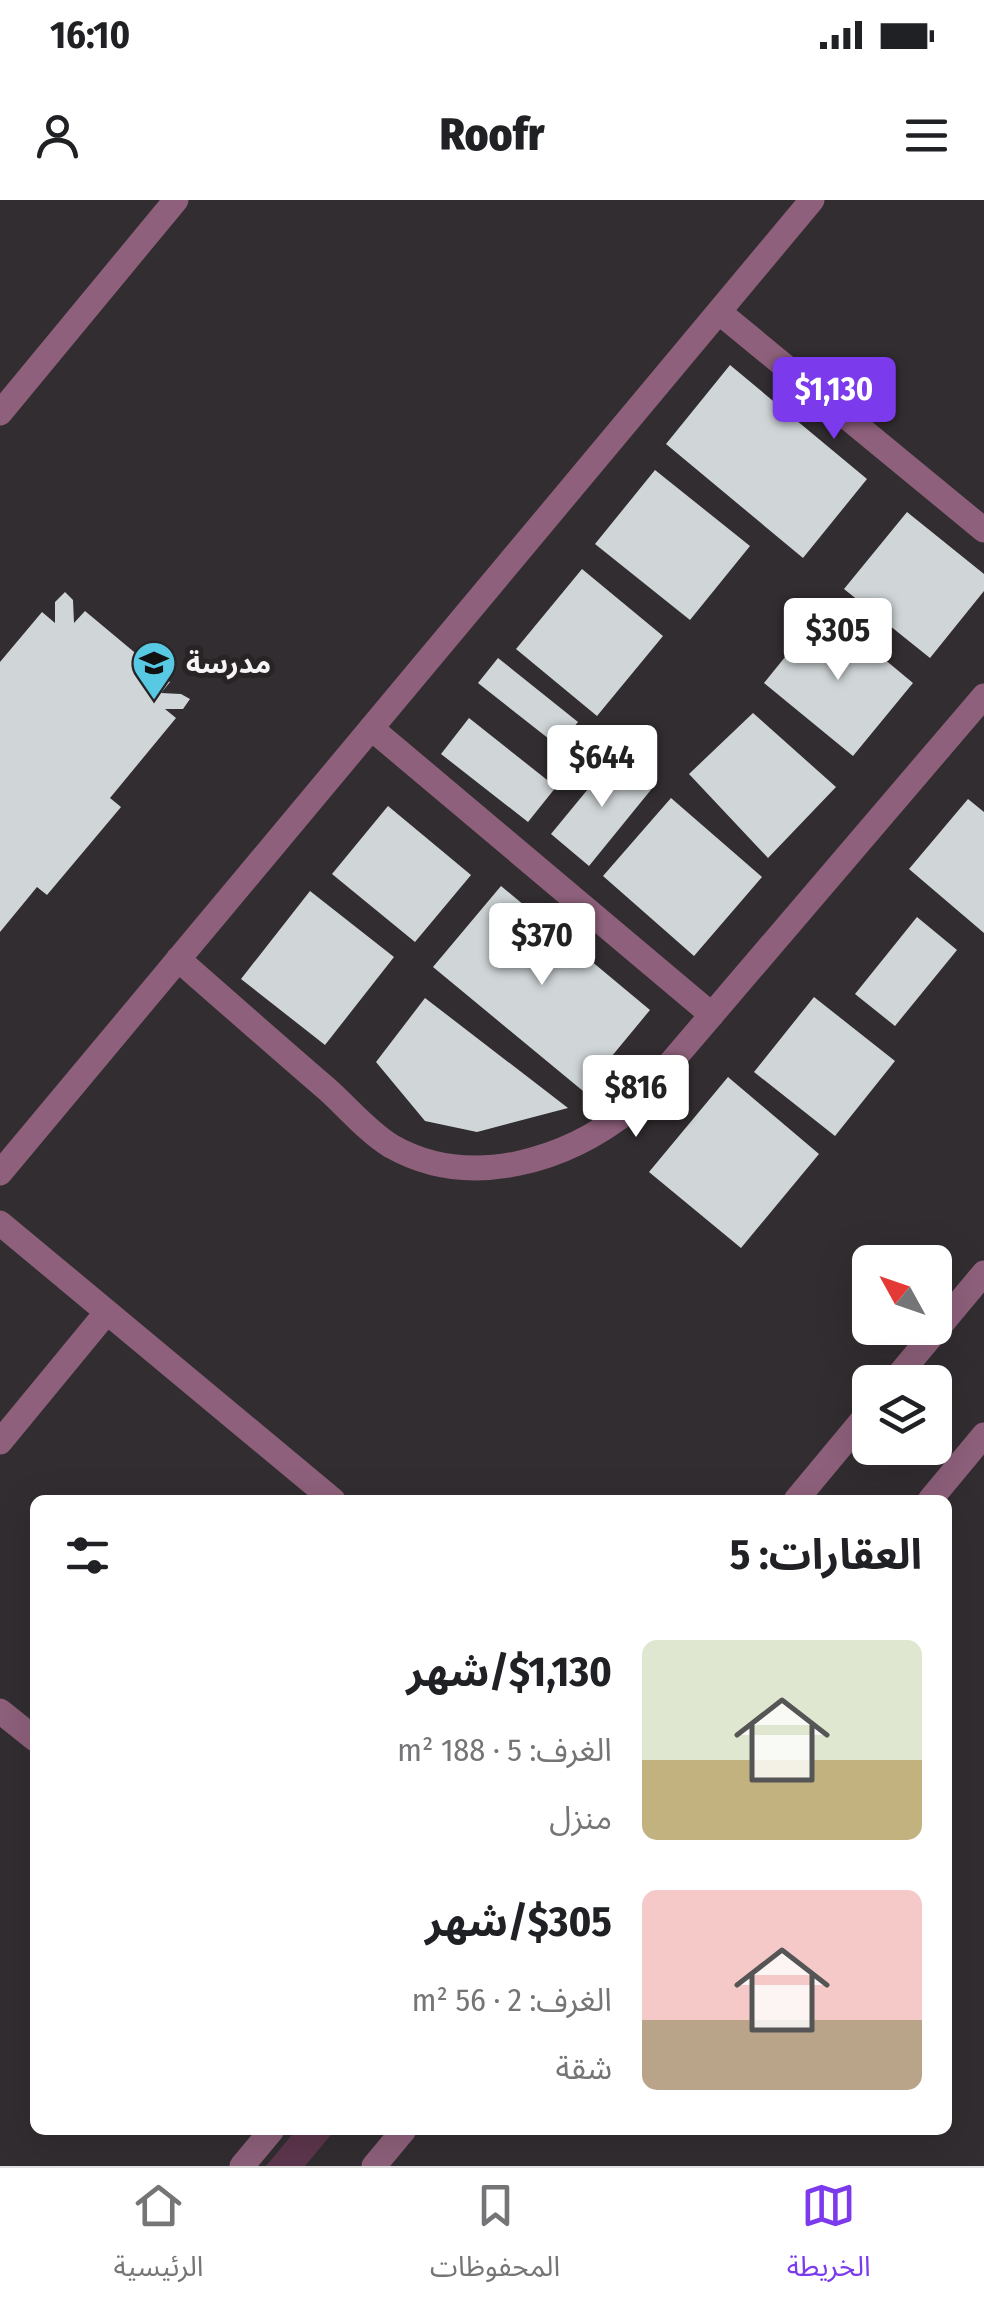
<!DOCTYPE html>
<html lang="ar">
<head>
<meta charset="utf-8">
<style>
  body { margin:0; font-family:"Fira Sans Condensed","Noto Sans Arabic",sans-serif; background:#f6f6f6; color:#202124; direction:rtl; height:100vh; display:flex; flex-direction:column; font-size:38px; white-space:nowrap }
  * { box-sizing:border-box; margin:0 }
  p { font-size:32px; color:#757577 }
  .icon { flex:none; width:55px; height:55px; fill:none; stroke:currentColor; stroke-width:2; stroke-linecap:round; stroke-linejoin:round }
  .map { position:relative; flex:1; overflow:hidden; direction:ltr }
  .details { position:absolute; left:30px; top:1295px; width:922px; height:640px; display:flex; flex-direction:column; background:#fff; border-radius:15px; box-shadow:0 10px 40px #0002; direction:rtl }
  .details>* { flex:none }
  .needle { width:65px; rotate:310deg }
  .fabs { position:absolute; left:852px; top:1045px; display:grid; gap:20px }
  .fabs a { display:grid; place-items:center; width:100px; height:100px; border-radius:15px; background:#fff; box-shadow:0 10px 40px #0002; font-size:50px }
  .price { position:absolute; translate:-50% -85px; padding:0 22px; border-radius:10px; background:#fff; color:#222; font-size:32px; line-height:65px; filter:drop-shadow(0 2px 5px #0008) }
  .price::after { content:''; position:absolute; left:50%; top:60px; width:30px; height:22px; margin-left:-15px; background:inherit; clip-path:polygon(0 0,100% 0,50% 100%) }
  .price.active { background:#7c3aed; color:#fff }
  ul { padding:0; list-style:none }
  li { display:flex; align-items:center; gap:30px; height:250px; padding:0 30px }
  li span { display:grid; place-items:center; flex:none; width:280px; height:200px; border-radius:15px; color:#555 }
  li>.icon { margin-inline-start:auto }
  span .icon { width:120px; height:120px; fill:#fffc; stroke-width:1 }
  li b { font-size:42px }
  h2 { display:flex; justify-content:space-between; align-items:center; height:120px; padding:0 30px; font-size:42px }
  .status { display:flex; justify-content:space-between; align-items:center; height:70px; padding:0 50px; background:#fff; direction:ltr }
  .status svg { height:28px; fill:currentColor }
  header { display:flex; justify-content:space-between; align-items:center; height:130px; padding:0 30px; background:#fff; font-size:45px; font-weight:800 }
  .tabs { display:flex; justify-content:space-around; align-items:center; height:140px; border-top:2px solid #e0e0e0; background:#fff; font-size:28px; color:#757577 }
  .tabs a { display:grid; justify-items:center; gap:5px }
  .tabs .active { color:#7c3aed }
  .map>svg:first-child { display:block }
  .green { fill:#5d364d }
  .building { fill:#d0d6d8 }
  .lines { fill:none; stroke-linecap:round; stroke-linejoin:round }
  .minor { stroke:#8e607b; stroke-width:25 }
  .labels { text-anchor:middle; stroke-width:10; stroke-linejoin:round; paint-order:stroke }
  .poi-label { font-size:28px; font-weight:bold; fill:#f6f4f5; stroke:#282426; text-anchor:start }
</style>
</head>
<body>
<div class="status"><b>16:10</b><svg viewBox="0 0 49 12"><path d="M0 12V9h3v3zM5 12V6h3v6zM10 12V3h3v9zM15 12V0h3v12zM26 1h20v11H26zM47 4h2v5h-2z"/></svg></div>
<header><svg class="icon" aria-label="menu" viewBox="0 0 24 24"><path d="M4 6h16M4 12h16M4 18h16"/></svg>Roofr<svg class="icon" aria-label="person" viewBox="0 0 24 24"><circle cx="12" cy="8" r="4"/><path d="M4 21q1-7 8-7t8 7"/></svg></header>
<div class="map">
<svg width="984" height="1966" viewBox="0 0 984 1966">
  <rect width="100%" height="100%" fill="#322d30"/>
  <path class="green" d="M296,1930h39l-30,36h-39z"/>
  <path class="building" d="M730,165l137,114 -64,79 -137,-114z
    M655,270l95,76 -60,74 -95,-76z
    M907,312l77,62v17l-54,67 -86,-69z
    M582,369l81,67 -66,80 -81,-67z
    M65,392l8,8 1,23 11,-12 85,71 -9,11 20,1 9,5 -7,10h-18l11,9 -66,80 11,9 -74,88 -10,-8 -37,45v-270l42,-50 13,11v-21z
    M824,409l89,74 -60,73 -89,-73z
    M498,458l80,64 -20,24 -80,-63z
    M753,513l83,74 -68,71 -79,-84z
    M469,518l87,69 -28,35 -87,-68z
    M616,555l38,31 -65,80 -38,-32z
    M671,598l91,79 -68,79 -91,-80z
    M968,599l16,13v121l-75,-64z
    M388,606l83,69 -56,67 -83,-68z
    M501,686l149,124 -67,81 -150,-124z
    M310,691l84,66 -69,88 -84,-66z
    M917,717l40,33 -62,76 -40,-32z
    M814,797l81,64 -60,75 -81,-64z
    M425,798l143,110 -91,24 -52,-11 -49,-59z
    M728,877l91,77 -78,94 -92,-76z"/>
  <g class="lines">
    <path class="minor" d="M719,112l265,218
      M0,213l176,-213
      M371,528l341,287
      M178,759c50,44 100,88 150,131 20,18 40,42 63,56 79,45 176,15 242,-39l351,-411
      M0,973l812,-973
      M0,1023l333,277
      M893,1182l91,-109
      M0,1242l107,-130
      M796,1300l74,-89
      M930,1300l54,-65
      M0,1511l35,28
      M242,1966l30,-36
      M374,1966l30,-36"/>
  </g>
  <defs>
    <symbol id="school-pin" viewBox="-11 -11 22 30"><path d="M0 17L-7.5 6A9.5 9.5 0 1 1 7.5 6Z" fill="#57c9e3" stroke="#282426"/><path d="M0-5L7-2L0 1L-7-2ZM-4 1L0 2.5L4 1V4Q0 6-4 4Z" fill="#111"/></symbol>
  </defs>
  <g fill-rule="evenodd">
    <use href="#school-pin" x="129" y="438" width="50" height="68"/>
  </g>
  <g class="labels">
    <g class="poi-label">
      <text x="186" y="473">مدرسة</text>
    </g>
  </g>
</svg>
<div class="fabs">
<a><svg class="needle" viewBox="-14 -14 28 28"><path d="M0-13l5 13h-10z" fill="#e53935"/><path d="M0 13l5-13h-10z" fill="#757577"/></svg></a>
<a><svg class="icon" aria-label="layers" viewBox="0 0 24 24"><path d="M12 4l9 5-9 5-9-5zM3 14l9 5 9-5"/></svg></a>
</div>
<b class="price active" style="left:834px;top:242px">$1,130</b>
<b class="price" style="left:838px;top:483px">$305</b>
<b class="price" style="left:602px;top:610px">$644</b>
<b class="price" style="left:542px;top:788px">$370</b>
<b class="price" style="left:636px;top:940px">$816</b>
<section class="details">
<h2>العقارات: 5<svg class="icon" aria-label="filters" viewBox="0 0 24 24"><path d="M4 7h16M4 17h16"/><circle cx="9" cy="7" r="2"/><circle cx="15" cy="17" r="2"/></svg></h2>
<ul>
<li><span style="background:linear-gradient(#dfe7d0 60%,#c2b280 0)"><svg class="icon" aria-label="home" viewBox="0 0 24 24"><path d="M3 11l9-7 9 7M6 9v11h12V9"/></svg></span><div><b>$1,130/شهر</b><p>الغرف: 5 · 188 m²</p><p>منزل</p></div></li>
<li><span style="background:linear-gradient(#f6c9c9 65%,#b9a48a 0)"><svg class="icon" aria-label="home" viewBox="0 0 24 24"><path d="M3 11l9-7 9 7M6 9v11h12V9"/></svg></span><div><b>$305/شهر</b><p>الغرف: 2 · 56 m²</p><p>شقة</p></div></li>
</ul>
</section>
</div>
<nav class="tabs">
<a class="active"><svg class="icon" aria-label="map" viewBox="0 0 24 24"><path d="M3 6l6-2 6 2 6-2v14l-6 2-6-2-6 2zM9 4v14M15 6v14"/></svg>الخريطة</a>
<a><svg class="icon" aria-label="saved" viewBox="0 0 24 24"><path d="M7 4h10v16l-5-4-5 4z"/></svg>المحفوظات</a>
<a><svg class="icon" aria-label="home" viewBox="0 0 24 24"><path d="M3 11l9-7 9 7M6 9v11h12V9"/></svg>الرئيسية</a>
</nav>
</body>
</html>
